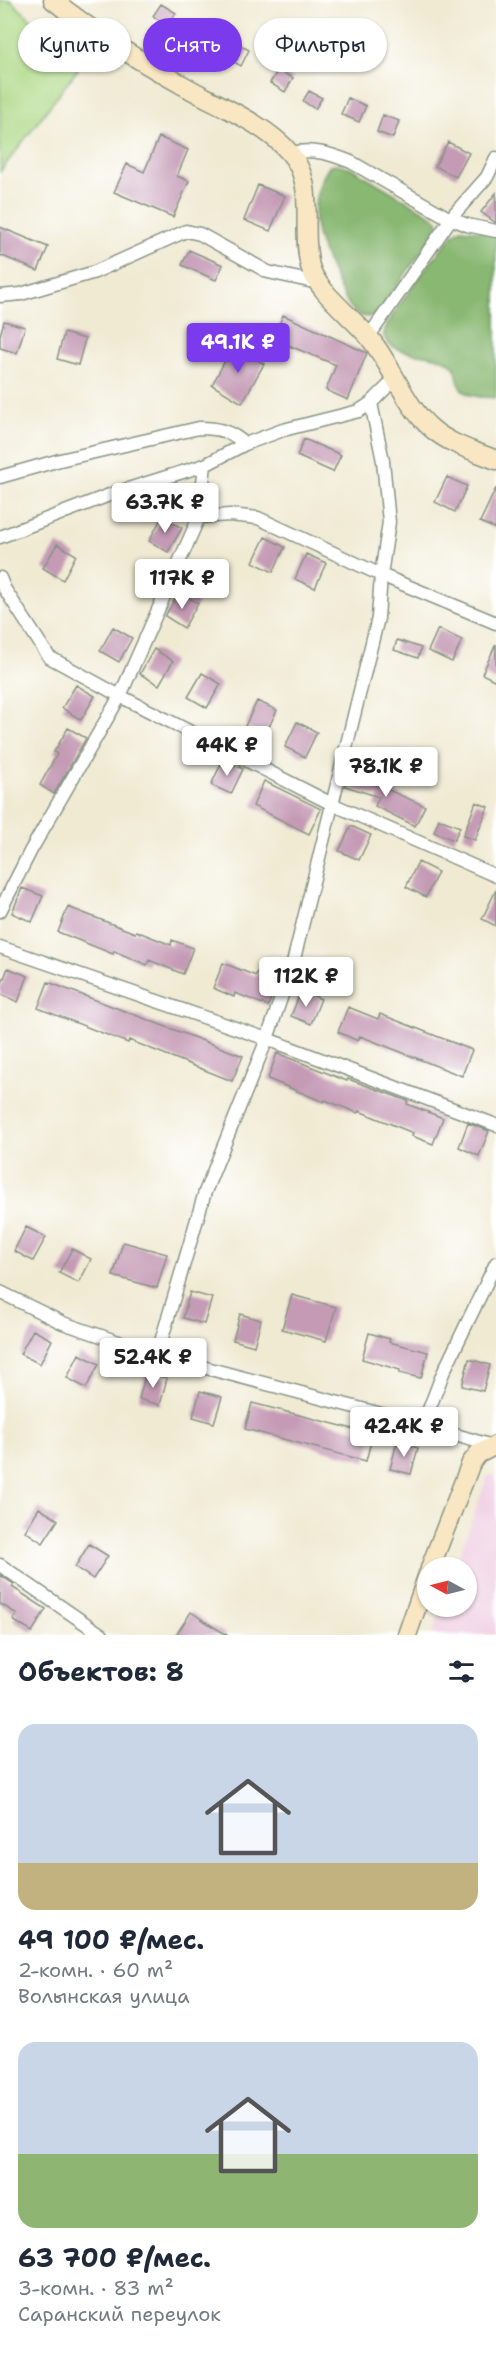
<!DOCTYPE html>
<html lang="ru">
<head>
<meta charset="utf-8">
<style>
  body { margin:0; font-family:"Shantell Sans",sans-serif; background:#f2f2f3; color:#1f2937; height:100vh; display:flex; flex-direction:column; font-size:22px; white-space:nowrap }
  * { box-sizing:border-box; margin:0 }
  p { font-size:20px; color:#747a83 }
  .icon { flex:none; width:33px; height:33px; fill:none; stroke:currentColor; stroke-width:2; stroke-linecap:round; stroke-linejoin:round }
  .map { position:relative; height:1635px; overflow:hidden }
  .side { display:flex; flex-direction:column; background:#fff; flex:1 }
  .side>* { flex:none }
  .top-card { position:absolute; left:18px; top:18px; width:460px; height:54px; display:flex; gap:12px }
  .needle { width:39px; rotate:277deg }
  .fabs { position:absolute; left:417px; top:1557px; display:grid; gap:12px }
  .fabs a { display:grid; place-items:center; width:60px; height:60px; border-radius:50%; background:#fff; box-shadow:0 2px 4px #0004; font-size:30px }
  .price { position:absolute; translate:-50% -51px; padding:0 14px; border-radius:6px; background:#fff; color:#222; font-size:20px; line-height:39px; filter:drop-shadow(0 2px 3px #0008) }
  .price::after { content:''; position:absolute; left:50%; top:36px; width:18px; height:14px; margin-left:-9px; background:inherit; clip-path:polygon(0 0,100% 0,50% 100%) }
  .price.current { background:#7c3aed; color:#fff }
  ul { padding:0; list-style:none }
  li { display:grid; align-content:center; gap:12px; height:318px; padding:0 18px }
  li span { display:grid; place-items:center; height:186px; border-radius:18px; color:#555 }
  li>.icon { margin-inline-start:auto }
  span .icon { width:108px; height:108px; fill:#fffc; stroke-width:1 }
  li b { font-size:26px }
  h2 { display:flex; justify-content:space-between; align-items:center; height:72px; padding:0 18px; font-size:26px }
  .chip { padding:0 21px; border-radius:27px; background:#fff; box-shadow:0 2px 4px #0004; font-size:21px; line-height:54px }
  .chip.current { background:#7c3aed; color:#fff }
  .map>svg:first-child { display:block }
  .built { fill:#f0d0e4 }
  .green { fill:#acd884; stroke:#668a5c; stroke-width:1.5 }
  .forest { fill:#89b872; stroke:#547a53; stroke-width:1.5 }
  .building { fill:#c49ab5 }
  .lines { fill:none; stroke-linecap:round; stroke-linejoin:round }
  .street-casing { stroke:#889484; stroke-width:15 }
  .secondary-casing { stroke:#889484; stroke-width:21 }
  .street { stroke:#fff; stroke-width:12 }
  .secondary { stroke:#f9e7c3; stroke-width:18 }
</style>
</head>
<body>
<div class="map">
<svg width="496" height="1635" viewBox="0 0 496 1635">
  <rect width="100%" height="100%" fill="#fff"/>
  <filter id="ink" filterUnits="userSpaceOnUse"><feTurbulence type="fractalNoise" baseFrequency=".0167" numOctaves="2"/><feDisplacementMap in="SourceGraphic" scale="12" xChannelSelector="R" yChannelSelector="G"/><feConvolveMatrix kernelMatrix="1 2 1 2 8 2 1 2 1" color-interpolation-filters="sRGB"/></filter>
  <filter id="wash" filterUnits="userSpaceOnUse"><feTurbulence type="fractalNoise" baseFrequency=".008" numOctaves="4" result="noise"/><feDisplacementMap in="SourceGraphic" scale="24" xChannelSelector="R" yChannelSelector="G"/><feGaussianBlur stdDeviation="1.35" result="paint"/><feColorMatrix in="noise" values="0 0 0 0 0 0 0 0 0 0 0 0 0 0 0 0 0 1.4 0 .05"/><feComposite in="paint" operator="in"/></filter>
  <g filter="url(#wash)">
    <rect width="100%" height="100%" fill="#f0ead3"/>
    <path class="built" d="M488,1475h8v160h-64l10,-28 24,-1v-38l-11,-1z"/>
    <path class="green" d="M0,0h10l71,65 -81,107z"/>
    <path class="forest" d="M336,164l15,4 85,50 3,4 -1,6 -60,85c-23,15 -36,-19 -43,-35 -8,-18 -18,-36 -20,-56 -2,-20 4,-41 15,-57z
      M461,229l35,4v165c-10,-1 -29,0 -35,-10 -6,-9 0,-19 -14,-27 -18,-9 -49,-5 -61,-20 -1,-2 -3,-6 -2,-8 2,-14 65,-98 77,-104z"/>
    <g id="blocks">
      <path class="building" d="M161,4l15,9 -8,13 -15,-10z
        M200,30l15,8 -7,12 -15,-8z
        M235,42l14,8 -8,16 -14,-8z
        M278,70l15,8 -8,14 -15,-9z
        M309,91l13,7 -7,11 -12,-8z
        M348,98l18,8 -7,16 -18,-8z
        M383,115l16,6 -6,17 -16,-6z
        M159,137l29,13 -11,26 12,5 -16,36 -59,-25 13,-28 17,8z
        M448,142l21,11 -13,24 -21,-11z
        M258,185l27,11 -15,35 -26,-11z
        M496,193v30l-15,-11z
        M0,227l48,20 -10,24 -38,-16z
        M189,250l34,15 -7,15 -34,-15z
        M283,315l84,38 -19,47 -22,-10 10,-25 -63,-26z
        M4,321l21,6 -8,26 -17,-5v-13z
        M64,333l21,6 -7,26 -21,-6z
        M233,346l31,18 -22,39 -30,-18z
        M304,439l37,16 -8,17 -36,-16z
        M447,477l20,9 -12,26 -20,-10z
        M496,488v41l-16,-7z
        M162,517l20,11 -14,24 -19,-11z
        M265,537l20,10 -12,25 -20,-10z
        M57,544l19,11 -13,25 -20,-12z
        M306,554l20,9 -11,25 -20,-9z
        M179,592l19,11 -14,25 -19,-12z
        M113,627l19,11 -13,24 -19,-11z
        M438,629l24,11 -10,22 -24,-11z
        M397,640l24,8 -3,10 -24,-8z
        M496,644v37l-14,-7z
        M154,649l19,12 -14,24 -19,-11z
        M202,673l19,11 -14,24 -19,-11z
        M76,685l19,11 -14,24 -19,-12z
        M257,701l20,9 -12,25 -20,-9z
        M297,722l20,10 -12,25 -20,-10z
        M68,728l18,10 -32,56 -14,-9 17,-31 -3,-2z
        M223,760l20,9 -12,25 -20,-9z
        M351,768l21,7 -2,7 55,24 -10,20 -40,-20 4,-9 -34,-11z
        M264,781l57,28 -12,25 -56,-28z
        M476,802l12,5 -13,33 -12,-4z
        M439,819l21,8 -6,13 -20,-8z
        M351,826l20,9 -12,25 -20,-9z
        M418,862l20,10 -12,25 -20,-10z
        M22,888l21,8 -11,26 -20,-9z
        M496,890v36l-14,-7z
        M68,907l67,26 1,-2 35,14 1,-5 21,8 -10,26 -34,-14 -2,5 -33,-14 -1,3 -55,-22z
        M223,963l33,13 1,-4 21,9 -10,25 -33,-13 -1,4 -21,-9z
        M8,968l20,8 -10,26 -18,-8v-6z
        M48,982l195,74 -11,25 -103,-41 -1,3 -90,-35z
        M301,991l20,8 -10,25 -20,-8z
        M348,1007l30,12 2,-5 92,36 -10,26 -102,-40 -2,5 -20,-9z
        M277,1053l70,28 1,-2 60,22 -1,3 36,14 -10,26 -21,-8 1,-3 -54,-22 -1,2 -33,-13 -1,2 -56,-23z
        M468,1123l21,8 -10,25 -20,-9z
        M26,1227l20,10 -13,24 -19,-10z
        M123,1242l44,12 -10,34 -44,-12z
        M72,1249l19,10 -12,24 -20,-10z
        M190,1292l22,6 -8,26 -21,-6z
        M292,1295l44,12 -10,34 -44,-12z
        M240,1314l21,6 -7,26 -21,-6z
        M33,1330l19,10 -12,24 -20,-10z
        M369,1333l21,6 -1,3 39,10 -7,26 -22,-5 1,-3 -38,-11z
        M79,1354l20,10 -13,24 -19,-10z
        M469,1359l21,6 -7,26 -21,-5z
        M146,1373l21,5 -7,27 -21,-6z
        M200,1391l22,6 -8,26 -21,-6z
        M252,1403l121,31 -7,27 -121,-32z
        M397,1442l21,6 -7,26 -21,-5z
        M39,1508l19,12 -15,23 -18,-12z
        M89,1544l19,12 -15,23 -18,-12z
        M0,1575l14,9 -2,3 34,22 -14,23 -19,-12 4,-6 -16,-10 -1,2z
        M191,1612l18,12 18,11h-51z"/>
    </g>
  </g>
  <g filter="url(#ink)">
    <use href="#blocks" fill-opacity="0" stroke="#889484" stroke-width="1.5"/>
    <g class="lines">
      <defs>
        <path id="street" d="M291,153c21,-5 40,1 60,9l94,54 22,9 29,6
          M0,296l21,-2 74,-22 91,-41 14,3 68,38 50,11
          M369,336l86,-123 32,-36 9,-19
          M0,477l60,-17 139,-32c19,0 32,3 46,16
          M199,517l31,-2 28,3 123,57 115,48
          M0,537l112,-43 93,-29 40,-21 38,-14 76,-19 12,-8 25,-25
          M0,578l4,10 45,69 71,39 212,108 164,72
          M0,911l31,-61 89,-154 79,-179 6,-52
          M0,947l267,92 229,86
          M0,1292l63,31 94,32 266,70 69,21
          M157,1355l48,-163 62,-153 26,-76 85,-345 3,-43 8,-53 -6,-61 -12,-58
          M423,1425l20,-52 53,-110
          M0,1565l102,70"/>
        <path id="secondary" d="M53,0c41,33 86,61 133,87 32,18 79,37 103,65 29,32 11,76 21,114 6,24 40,49 57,69 25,28 36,69 64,93 18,16 43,23 65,32
          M430,1568l41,-105 7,-9 18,-9
          M407,1635l21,-61"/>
      </defs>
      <use href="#street" class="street-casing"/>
      <use href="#secondary" class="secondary-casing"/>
      <use href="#street" class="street"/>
      <use href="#secondary" class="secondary"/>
    </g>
  </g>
</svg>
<div class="fabs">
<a><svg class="needle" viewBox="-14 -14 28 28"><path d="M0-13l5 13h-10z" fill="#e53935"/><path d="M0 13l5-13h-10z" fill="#747a83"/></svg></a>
</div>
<b class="price current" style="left:238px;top:374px">49.1K ₽</b>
<b class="price" style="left:165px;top:534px">63.7K ₽</b>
<b class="price" style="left:182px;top:610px">117K ₽</b>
<b class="price" style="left:227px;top:777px">44K ₽</b>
<b class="price" style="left:386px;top:798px">78.1K ₽</b>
<b class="price" style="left:306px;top:1008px">112K ₽</b>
<b class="price" style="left:153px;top:1389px">52.4K ₽</b>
<b class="price" style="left:404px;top:1458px">42.4K ₽</b>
<div class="top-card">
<a class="chip">Купить</a>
<a class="chip current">Снять</a>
<a class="chip">Фильтры</a>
</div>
</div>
<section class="side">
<h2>Объектов: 8<svg class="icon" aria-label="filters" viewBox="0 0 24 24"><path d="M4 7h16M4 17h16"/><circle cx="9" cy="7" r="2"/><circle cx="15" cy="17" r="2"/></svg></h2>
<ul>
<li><span style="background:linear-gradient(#c9d6e8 75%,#c2b280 0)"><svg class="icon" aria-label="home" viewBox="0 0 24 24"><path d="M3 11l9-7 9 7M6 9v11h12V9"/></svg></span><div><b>49 100 ₽/мес.</b><p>2-комн. · 60 m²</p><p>Волынская улица</p></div></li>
<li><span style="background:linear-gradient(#c9d6e8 60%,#8fb573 0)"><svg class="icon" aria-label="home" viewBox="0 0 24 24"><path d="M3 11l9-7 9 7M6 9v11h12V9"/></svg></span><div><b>63 700 ₽/мес.</b><p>3-комн. · 83 m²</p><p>Саранский переулок</p></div></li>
</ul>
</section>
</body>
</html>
